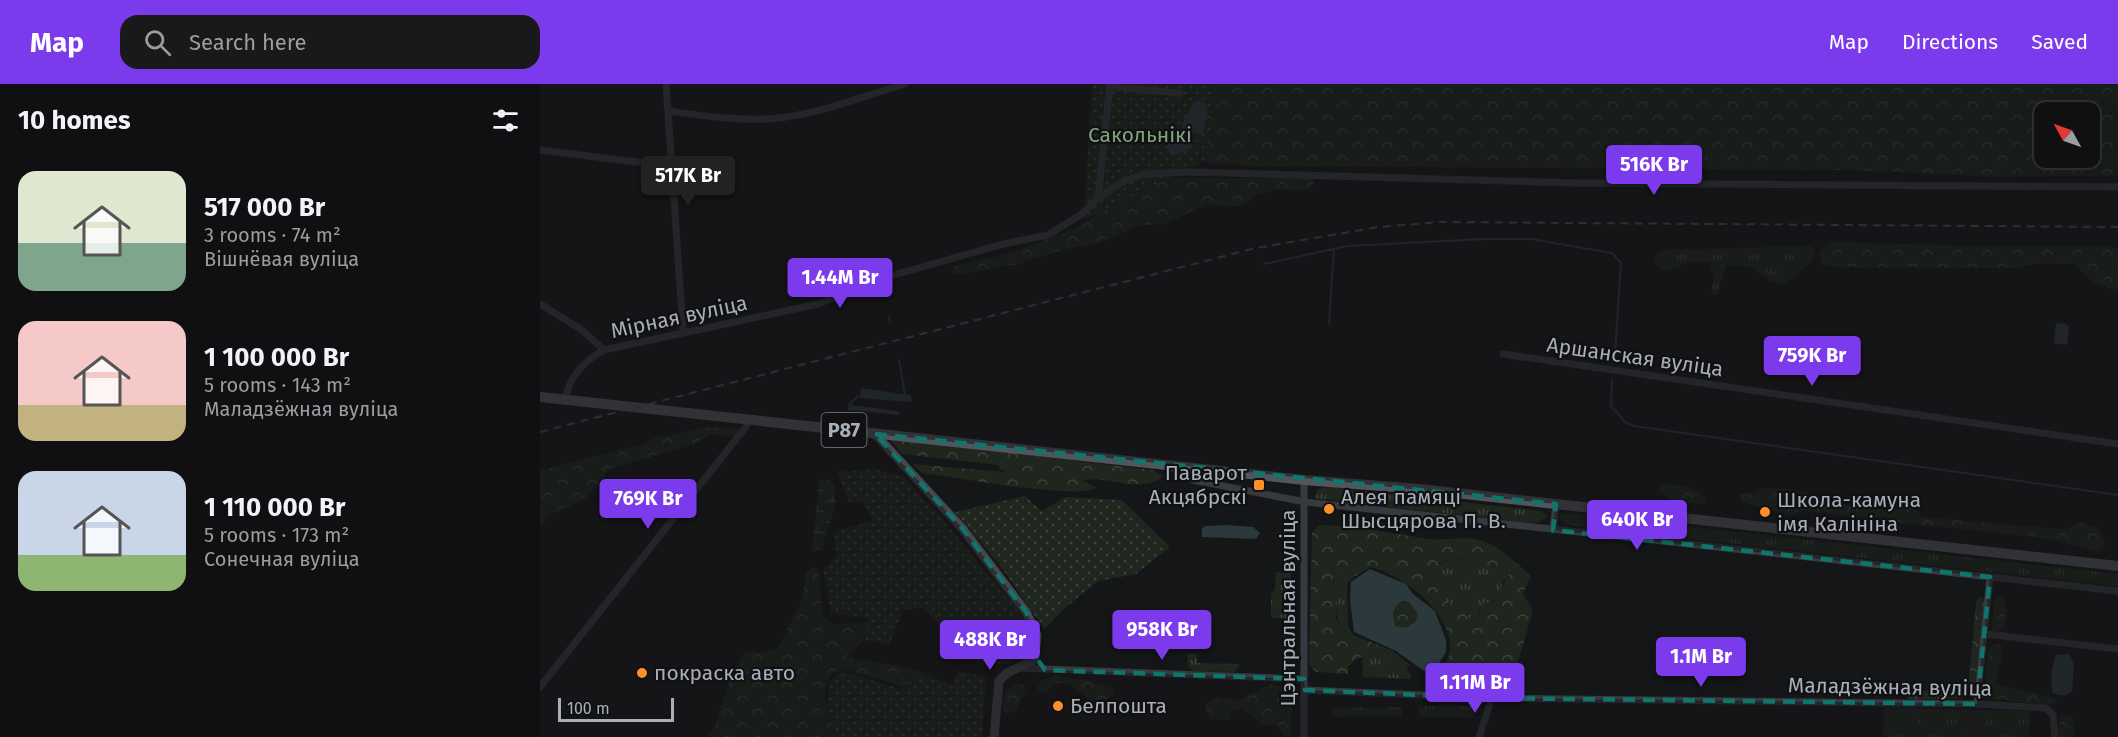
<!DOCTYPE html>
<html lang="en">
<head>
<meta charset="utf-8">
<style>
  body { margin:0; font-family:"Fira Sans",sans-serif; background:#19191b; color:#f1f3f6; height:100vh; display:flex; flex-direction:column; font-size:22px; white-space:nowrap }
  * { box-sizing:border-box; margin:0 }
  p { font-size:20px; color:#9c9d9f }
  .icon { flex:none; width:33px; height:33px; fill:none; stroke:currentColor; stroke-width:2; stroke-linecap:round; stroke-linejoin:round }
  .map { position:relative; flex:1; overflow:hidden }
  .details { display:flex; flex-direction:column; background:#101012; width:540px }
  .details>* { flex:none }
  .needle { width:39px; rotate:310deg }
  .controls { position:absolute; left:1494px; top:18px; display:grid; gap:12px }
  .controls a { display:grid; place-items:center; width:66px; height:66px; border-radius:12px; background:#101012; box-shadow:0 6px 24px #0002,0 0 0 2px #303032; font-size:30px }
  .scale { position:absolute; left:18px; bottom:15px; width:116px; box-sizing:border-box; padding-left:6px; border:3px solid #a7afb8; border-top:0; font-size:16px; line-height:21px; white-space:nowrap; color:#a7afb8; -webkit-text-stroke:4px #111113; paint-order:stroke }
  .price { position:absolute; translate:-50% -51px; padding:0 14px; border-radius:6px; background:#7c3aed; color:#fff; font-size:20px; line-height:39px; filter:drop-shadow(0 2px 3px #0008) }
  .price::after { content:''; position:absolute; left:50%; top:36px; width:18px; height:14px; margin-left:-9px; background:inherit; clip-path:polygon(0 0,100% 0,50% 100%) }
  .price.current { background:#222; color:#fff }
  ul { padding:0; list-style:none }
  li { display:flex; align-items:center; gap:18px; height:150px; padding:0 18px }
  li span { display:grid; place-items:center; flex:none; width:168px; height:120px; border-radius:18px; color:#555 }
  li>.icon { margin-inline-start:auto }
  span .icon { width:72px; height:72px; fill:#fffc; stroke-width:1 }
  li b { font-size:26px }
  h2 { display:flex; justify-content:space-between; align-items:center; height:72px; padding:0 18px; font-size:26px }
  header { display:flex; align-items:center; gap:36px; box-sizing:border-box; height:84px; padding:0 30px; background:#7c3aed; color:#fff }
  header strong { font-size:28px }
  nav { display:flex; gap:33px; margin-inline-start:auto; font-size:21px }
  .search { width:420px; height:54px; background:#19191b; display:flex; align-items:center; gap:15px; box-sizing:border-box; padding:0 21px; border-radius:18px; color:#9c9d9f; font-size:22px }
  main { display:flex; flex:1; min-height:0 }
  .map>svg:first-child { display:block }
  .built { fill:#212225 }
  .grass { fill:url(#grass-tufts) }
  .forest { fill:url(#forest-crowns); fill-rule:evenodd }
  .wetland { fill:url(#wetland-marsh) }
  .garden { fill:url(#garden-dots) }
  .water { fill:#2b383c; fill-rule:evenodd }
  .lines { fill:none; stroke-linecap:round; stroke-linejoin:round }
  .stream { stroke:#2b383c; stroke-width:2 }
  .street { stroke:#36393d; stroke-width:7 }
  .secondary { stroke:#44484d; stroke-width:9 }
  .primary { stroke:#52565c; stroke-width:10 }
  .rail { stroke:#494d52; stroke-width:2; stroke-dasharray:8 6; stroke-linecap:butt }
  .marked { fill:none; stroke:#0f766e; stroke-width:4.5; stroke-dasharray:12 8; stroke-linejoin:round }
  .poi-dot { fill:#fc8f2a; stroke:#111113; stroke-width:2 }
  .labels { text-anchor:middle; stroke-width:4.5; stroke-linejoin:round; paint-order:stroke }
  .shield { fill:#111113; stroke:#7a8086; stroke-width:1.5 }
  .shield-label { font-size:20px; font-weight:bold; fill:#a7afb8 }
  .park-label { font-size:21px; fill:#81a47d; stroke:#111113 }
  .street-label { font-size:21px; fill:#a7afb8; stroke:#111113 }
  .poi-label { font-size:21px; fill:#a7afb8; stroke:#111113; text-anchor:start }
</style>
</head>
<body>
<header>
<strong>Map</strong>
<div class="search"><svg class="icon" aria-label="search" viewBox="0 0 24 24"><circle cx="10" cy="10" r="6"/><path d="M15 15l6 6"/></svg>Search here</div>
<nav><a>Map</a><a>Directions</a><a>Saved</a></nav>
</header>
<main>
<section class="details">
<h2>10 homes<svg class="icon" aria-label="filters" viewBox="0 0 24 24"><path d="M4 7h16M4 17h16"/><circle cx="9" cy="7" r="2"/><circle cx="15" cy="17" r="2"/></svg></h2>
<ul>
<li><span style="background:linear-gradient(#dfe7d0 60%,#7fa58c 0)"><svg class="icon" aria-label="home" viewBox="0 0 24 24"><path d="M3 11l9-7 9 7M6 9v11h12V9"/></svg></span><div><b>517 000 Br</b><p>3 rooms · 74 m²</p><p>Вішнёвая вуліца</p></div></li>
<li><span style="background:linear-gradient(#f6c9c9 70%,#c2b280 0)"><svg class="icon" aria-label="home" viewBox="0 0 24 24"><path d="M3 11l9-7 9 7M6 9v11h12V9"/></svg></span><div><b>1 100 000 Br</b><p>5 rooms · 143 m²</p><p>Маладзёжная вуліца</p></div></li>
<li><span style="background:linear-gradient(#c9d6e8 70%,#8fb573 0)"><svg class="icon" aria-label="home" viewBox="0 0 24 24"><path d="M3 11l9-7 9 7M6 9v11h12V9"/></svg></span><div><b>1 110 000 Br</b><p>5 rooms · 173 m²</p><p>Сонечная вуліца</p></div></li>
</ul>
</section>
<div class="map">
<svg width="1578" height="653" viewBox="0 0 1578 653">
  <defs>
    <pattern id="grass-tufts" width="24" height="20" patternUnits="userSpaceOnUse" patternTransform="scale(1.5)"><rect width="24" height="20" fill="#1e261d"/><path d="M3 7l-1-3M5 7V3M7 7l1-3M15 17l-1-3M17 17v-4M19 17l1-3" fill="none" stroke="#3c433c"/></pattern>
    <pattern id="forest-crowns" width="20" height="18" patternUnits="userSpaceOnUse" patternTransform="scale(1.5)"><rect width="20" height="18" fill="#1e261d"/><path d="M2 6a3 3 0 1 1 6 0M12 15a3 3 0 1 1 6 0" fill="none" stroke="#3c433c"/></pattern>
    <pattern id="wetland-marsh" width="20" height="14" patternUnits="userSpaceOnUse" patternTransform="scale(1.5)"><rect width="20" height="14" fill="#1e261d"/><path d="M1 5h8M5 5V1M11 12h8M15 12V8" fill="none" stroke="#3c433c"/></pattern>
    <pattern id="garden-dots" width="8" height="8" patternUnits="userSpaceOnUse" patternTransform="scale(1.5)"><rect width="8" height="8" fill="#1e261d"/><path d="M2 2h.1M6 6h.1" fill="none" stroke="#3c433c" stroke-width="1.8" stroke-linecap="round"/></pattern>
  </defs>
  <rect width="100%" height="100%" fill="#151618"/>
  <path class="built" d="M1344,624l146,3 -1,26h-146z"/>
  <path class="grass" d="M1271,162l4,5 -5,11 -24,22 -15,-2 -19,-15 -26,-2 -9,30 -6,-2 3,-16 -5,-15 -22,1 -20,8 -8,-4 -5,-7 4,-8 8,-2z
    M789,403l212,24 7,5 -11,7 -16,-1 -207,-24 4,-9z
    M1024,429l554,61v12l-528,-58 -26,-4 -5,-7z
    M913,474c17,1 27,14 46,7l7,3 3,8 -7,7c-1,16 -9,20 -23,26l-3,12c-12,-5 -30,-14 -34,-27 -2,-9 -1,-15 -6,-23l5,-7z
    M736,488h15l-2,102h-6l1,-56h-13v-24l4,-5z
    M807,489l8,3 -8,8 1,41 6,12c-25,-13 -14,-32 -22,-54l7,-8z
    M647,570h10v9l43,1 -5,8 -41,-1 -6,-5z
    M848,570l22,19 1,6 -48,-2 -1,-22 16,3z
    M879,622h54v11h-54z
    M862,623v9l-69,1 -1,-9z
    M1353,626h15l-1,27h-15z
    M1377,626l49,1 -1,26h-49z
    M1445,628l43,1v24h-44z"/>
  <path class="forest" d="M674,0h904v92h-129l-143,-6 -590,-4 -49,-3 -7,-10 13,-46zM1504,28h46v46h-46z
    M611,94h160l4,4 -6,6 -15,3 -16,-2 -20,5 -15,12 -37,-1 -41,19 -24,1 -41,17 -42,9 -40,13 -66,11 2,-9 55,-12 69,-27z
    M1293,158l172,5 101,-1 12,3v43l-25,-10 -19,-18h-42l-16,4 -185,-1 -8,-3 -4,-9 4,-7z
    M338,178l5,5 -3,6 -42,18 -16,-1 3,-5c15,-4 18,-11 28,-21z
    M162,343l35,1 1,4 -4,5 -24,-3 -13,9 -87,26 -25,30 -39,18 -6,13v-59l77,-21 19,-3 23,-11h12z
    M348,354l265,32 10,7c-26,17 -53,-2 -81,3l16,8c-26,12 -141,-11 -176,-15l-10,-9 93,8 -7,-7 -96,-11z
    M1118,401c14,-1 39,1 47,13v6c-17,-2 -35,0 -46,-14z
    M1220,404c22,1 50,0 66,17h18l44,6 22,-6 12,12 145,13 13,-8 19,6 6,17 -5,6c-23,-3 -43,-11 -67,-14 -76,-10 -152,-14 -228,-27l-15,5 -49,-13 -2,-7 15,-2z
    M779,441c37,1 73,8 109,14 19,2 37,-4 55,2 17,6 35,23 48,35l-8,18 10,16 -20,69 -14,10 -63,-1 -4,-6c4,-8 13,-15 16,-23 14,-40 -44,-84 -77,-92l-16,9c-11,-3 -15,-2 -23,7l4,11v25l9,13 48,19 17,14 -4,5 -18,-16 -10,4 -16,-2 -14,10v8l-32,-2 -7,-7 3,-133zM913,474l10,1 17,10 19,-4 7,3 3,8c-8,9 -7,18 -16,27l-9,-1 -9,18 -7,-2 -3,-9c-27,-2 -19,-20 -29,-38l5,-8z
    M275,482l4,8 3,41 11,10 32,-3 3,13 -21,21c10,6 18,3 29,6 19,3 39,7 57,15l-3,9 -31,-1 -51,-15 -15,2c-16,26 -6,40 4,65h-129l7,-10 16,-52 16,-24 18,2 13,-5 24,-48 4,-28z
    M1462,511l5,16 -3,17 -7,5 -5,-1 2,-34z
    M1439,513l4,1 2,6 -10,80 -12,14 -53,2 -2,-3c20,-15 46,5 61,-18l7,-77z
    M852 531a13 13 0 1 1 26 0a13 13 0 1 1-26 0Z
    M1456,560l6,2c2,13 -8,27 -4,39l57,13 2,3 -5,4 -59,-6c-12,-13 -6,-35 -4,-51z
    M515,592l34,5 22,7 3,6c-29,23 -25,-13 -59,-11l-7,8 -7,2 -4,-5 5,-8z
    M475,599l8,1 3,5 -10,21 -7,4 -6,-3c-1,-12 2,-21 12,-28z
    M732,600l18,8c5,17 -2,29 2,45h-8l-6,-12h-15l-22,-17 -8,2 -4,10 -18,-1 -5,-6v-10l8,-5 23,2z
    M1528,632l5,3 2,18h-17l2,-19z"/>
  <path class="wetland" d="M287,395l7,5c6,32 -8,36 -11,66l-11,1 7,-71z"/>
  <path class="garden" d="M552,0h123l-7,75 -124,61z
    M334,385l28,7 41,43 79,96 9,24 -5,14 -18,10 -26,2 -60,-57 -19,2 -14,35 -24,-5 3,-22 -37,-5 -8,-43 14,-14 -4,-24 40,-11 -10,-20 -14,1 -12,-30z
    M485,412l17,15 24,-14 56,3 48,47 -34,27 -37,7 -32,25 -23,23 -45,-65 -44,-52z
    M301,587l60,18 22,-13 30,8 5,-13 28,6 -4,60h-145l-10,-26 2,-29z"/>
  <path class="water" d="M657,16l9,4 2,10 -6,21 -18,-5 -2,-5 11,-22z
    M640,51l12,6v4l-5,6 -16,5 -4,-10 4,-7z
    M1524,239l5,3 -2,19 -13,-2 2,-19z
    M321,304l48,7 3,2 -1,5 -51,-4z
    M309,321l49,6 2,1 -1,3 -51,-5z
    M687,441l26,2 7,6 -4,6 -54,-2v-9l3,-2z
    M830,485l36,15 7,10 22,17 11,29v12l-10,16 -12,3 -28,-20 -42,-19 -4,-32 1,-18zM862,517l7,1 9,12 -3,8 -9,6 -10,-2c-5,-10 -4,-18 6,-25z
    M1529,570l5,10 -2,27c-5,6 -13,5 -19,2 -4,-11 -1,-28 3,-38z"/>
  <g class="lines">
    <path class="stream" d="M724,180l83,-18 137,-7h47l81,14 9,10 -6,91
      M349,233l1,5
      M789,240l5,-75
      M359,276l6,35
      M1072,296l-1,26 14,16 9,4 484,69
      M309,321l9,-9"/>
    <path class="street" d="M126,0l17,247
      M570,3l70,6
      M128,27c37,5 74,11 111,7 43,-5 85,-22 126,-34
      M0,66l112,14 21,10
      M558,114l12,-114
      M0,220l42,26 22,20
      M963,270l615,90
      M25,316c4,-23 19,-39 39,-50l214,-46 65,-26 120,-34 45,-9 34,-21 16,-16 24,-16 21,-8 48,-2 383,11 544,4
      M631,383l22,13 112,22 813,89
      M1013,446l3,-26
      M1445,550l133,15
      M479,584l285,11
      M0,603l205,-259 4,-8
      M765,606l187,8 485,6 69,4 7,7 2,22
      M1437,620l13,-127
      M764,653v-257
      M939,653l13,-39"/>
    <path class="secondary" d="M335,350l87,94 64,84 11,23 -2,21 -3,5 -25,12 -8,8 -5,56"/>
    <path class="primary" d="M0,313l764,83 115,9 699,77"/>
    <path class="rail" d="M0,348l716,-184 123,-21 61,-5 678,5"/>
  </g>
  <path d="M0 0H1578V653H0ZM335,350l681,70 -3,26 437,47 -13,127 -485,-6 -187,-8 -1,-11 -259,-9 -10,-14 2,-21 -11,-23 -64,-84z" fill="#151618" fill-opacity=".55" fill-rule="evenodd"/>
  <path class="marked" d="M335,350l681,70 -3,26 437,47 -13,127 -485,-6 -187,-8 -1,-11 -259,-9 -10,-14 2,-21 -11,-23 -64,-84z"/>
  <g class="poi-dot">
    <rect x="713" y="395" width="12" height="12" rx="3"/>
    <circle cx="789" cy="425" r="6"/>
    <circle cx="1225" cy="428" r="6"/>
    <circle cx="102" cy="589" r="6"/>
    <circle cx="518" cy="622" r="6"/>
  </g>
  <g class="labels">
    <rect class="shield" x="281.5" y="329" width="45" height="34" rx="4.5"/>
    <g class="shield-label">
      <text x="304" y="353">Р87</text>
    </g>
    <g class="park-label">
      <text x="600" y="58">Сакольнікі</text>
    </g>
    <g class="street-label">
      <text transform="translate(139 233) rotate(-12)" y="7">Мірная вуліца</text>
      <text transform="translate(1095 273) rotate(8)" y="7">Аршанская вуліца</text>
      <text transform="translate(748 524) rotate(-90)" y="7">Цэнтральная вуліца</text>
      <text transform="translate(1350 603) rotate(1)" y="7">Маладзёжная вуліца</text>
    </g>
    <g class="poi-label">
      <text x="707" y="396" text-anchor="end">Паварот<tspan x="707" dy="24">Акцябрскі</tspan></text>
      <text x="801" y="420">Алея памяці<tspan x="801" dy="24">Шысцярова П. В.</tspan></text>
      <text x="1237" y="423">Школа-камуна<tspan x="1237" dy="24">імя Калініна</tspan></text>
      <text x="114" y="596">покраска авто</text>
      <text x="530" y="629">Белпошта</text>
    </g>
  </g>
</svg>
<div class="controls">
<a><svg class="needle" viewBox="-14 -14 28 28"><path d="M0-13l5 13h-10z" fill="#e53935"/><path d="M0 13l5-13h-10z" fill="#9c9d9f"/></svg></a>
</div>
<div class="scale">100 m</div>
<b class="price" style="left:1114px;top:112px">516K Br</b>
<b class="price current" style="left:148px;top:123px">517K Br</b>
<b class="price" style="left:300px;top:225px">1.44M Br</b>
<b class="price" style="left:1272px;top:303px">759K Br</b>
<b class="price" style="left:108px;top:446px">769K Br</b>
<b class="price" style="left:1097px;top:467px">640K Br</b>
<b class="price" style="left:622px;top:577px">958K Br</b>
<b class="price" style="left:450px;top:587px">488K Br</b>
<b class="price" style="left:1161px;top:604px">1.1M Br</b>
<b class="price" style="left:935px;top:630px">1.11M Br</b>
</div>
</main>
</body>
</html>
